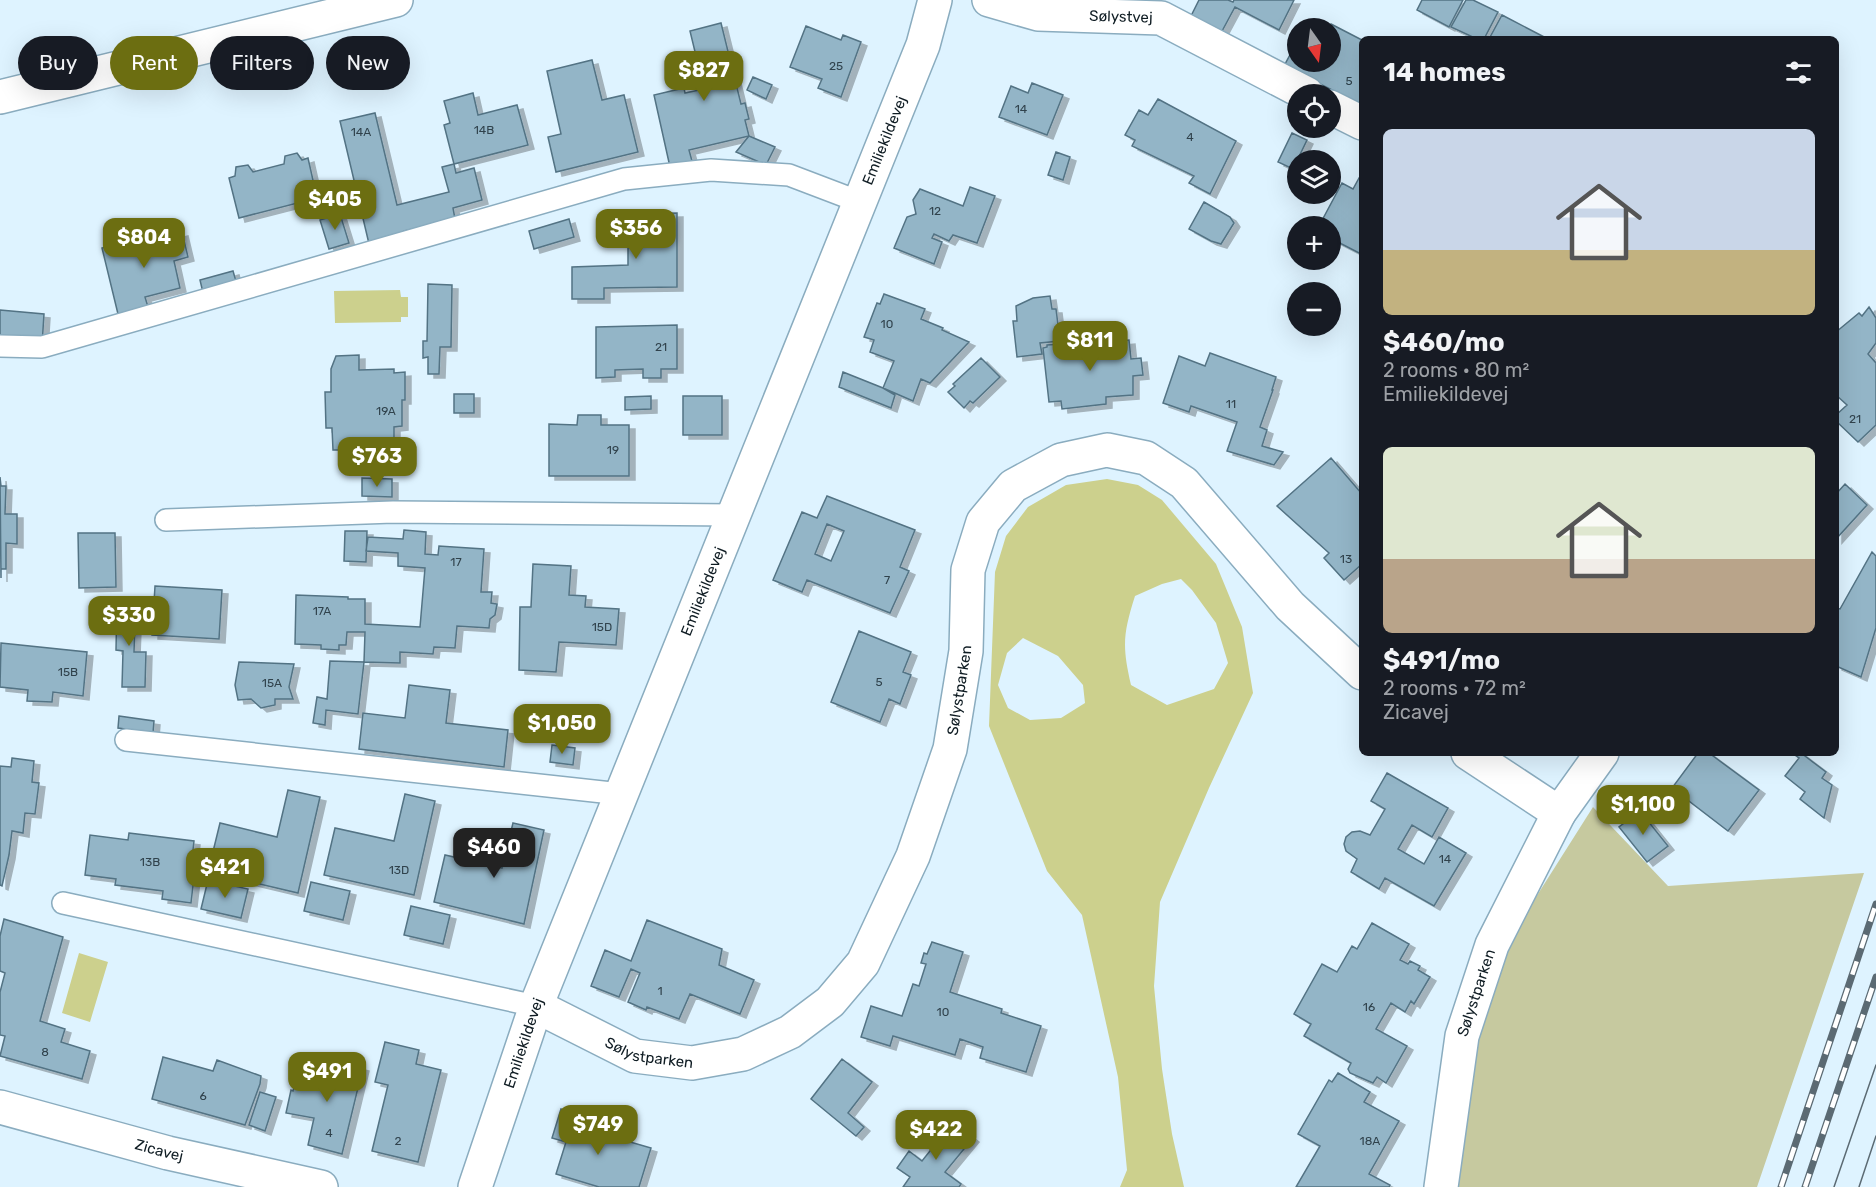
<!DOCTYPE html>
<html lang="en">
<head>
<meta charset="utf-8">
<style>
  body { margin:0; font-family:Rubik,sans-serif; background:#20242c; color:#f1f3f6; height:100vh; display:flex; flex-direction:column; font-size:22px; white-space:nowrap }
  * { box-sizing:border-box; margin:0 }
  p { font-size:20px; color:#9ea1a6 }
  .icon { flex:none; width:33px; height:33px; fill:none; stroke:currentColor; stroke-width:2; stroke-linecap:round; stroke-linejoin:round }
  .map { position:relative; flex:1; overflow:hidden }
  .panel { position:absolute; left:1359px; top:36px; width:480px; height:720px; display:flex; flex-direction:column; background:#171b24; border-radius:9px; box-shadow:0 6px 24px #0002 }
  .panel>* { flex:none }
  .hud { position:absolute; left:18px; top:36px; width:570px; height:54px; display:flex; gap:12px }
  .needle { width:39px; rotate:166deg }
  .buttons { position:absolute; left:1287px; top:18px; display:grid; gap:12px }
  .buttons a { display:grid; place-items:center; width:54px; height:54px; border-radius:50%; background:#171b24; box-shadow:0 6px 24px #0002; font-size:30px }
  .price { position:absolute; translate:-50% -51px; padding:0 14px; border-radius:12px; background:#6c6e11; color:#fff; font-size:20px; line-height:39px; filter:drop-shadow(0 2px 3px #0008) }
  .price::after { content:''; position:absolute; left:50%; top:36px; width:18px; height:14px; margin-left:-9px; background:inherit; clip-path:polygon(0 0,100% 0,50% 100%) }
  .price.current { background:#222; color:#fff }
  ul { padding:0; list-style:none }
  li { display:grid; align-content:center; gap:12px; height:318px; padding:0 24px }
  li span { display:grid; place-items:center; height:186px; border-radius:9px; color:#555 }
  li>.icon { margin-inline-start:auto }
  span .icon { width:108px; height:108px; fill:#fffc; stroke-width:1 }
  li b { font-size:26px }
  h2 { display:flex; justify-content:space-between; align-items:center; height:72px; padding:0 24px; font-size:26px }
  .pill { padding:0 21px; border-radius:27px; background:#171b24; box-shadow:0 6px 24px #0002; font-size:21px; line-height:54px }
  .pill.current { background:#6c6e11; color:#fff }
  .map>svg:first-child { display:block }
  .green { fill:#c6c99f }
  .water { fill:#ccd08d; fill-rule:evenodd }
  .building { fill:#93b5c7; stroke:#537384; stroke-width:1.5; fill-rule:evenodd; filter:url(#shadow) }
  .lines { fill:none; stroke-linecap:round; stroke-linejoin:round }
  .service-casing { stroke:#8aacbf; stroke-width:24 }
  .minor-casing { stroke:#8aacbf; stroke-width:36 }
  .tertiary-casing { stroke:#8aacbf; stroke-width:36 }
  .service { stroke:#fff; stroke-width:21 }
  .minor { stroke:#fff; stroke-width:33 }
  .tertiary { stroke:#fff; stroke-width:33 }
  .tram { stroke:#5b6a73; stroke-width:1.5 }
  .rail-casing { stroke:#5b6a73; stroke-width:7 }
  .rail { stroke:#fff; stroke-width:4.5; stroke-dasharray:14; stroke-linecap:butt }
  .labels { text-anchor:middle; stroke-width:5; stroke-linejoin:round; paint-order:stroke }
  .number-label { font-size:12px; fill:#30424c }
  .street-label { font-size:15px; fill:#0f1c23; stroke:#fff }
</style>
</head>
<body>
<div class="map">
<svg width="1876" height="1187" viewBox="0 0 1876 1187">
  <defs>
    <filter id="shadow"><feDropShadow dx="6" dy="4" stdDeviation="0" flood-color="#0004"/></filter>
  </defs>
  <rect width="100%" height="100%" fill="#def3ff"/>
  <path class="green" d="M1593,807l75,79 196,-13 -107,314h-303l20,-150 31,-91z"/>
  <path class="water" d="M400,290l1,7h7v20h-7v5l-66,1 -1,-32z
    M1107,479l31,6 24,15 54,64 26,63 11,66 -44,95 -49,114 -6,84 8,83 10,65 12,53h-64l7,-17 -9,-93 -36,-162 -35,-44 -58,-145 6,-154 11,-36 22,-29 38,-22zM1181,579l11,11 24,33 12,40 -14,26 -47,16 -36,-20c-9,-39 -8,-51 4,-89l27,-12zM1023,638l35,18 25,29 2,18 -24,15 -31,2 -22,-12 -10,-23 9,-32z
    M79,953l29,9 -18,60 -28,-9z"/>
  <path class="building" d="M1199,0h29l5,2 1,-2h60l-15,30 -44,-23 -14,26 -30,-17z
    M1422,0h41l-14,27 -32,-17z
    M1466,0h7l25,12 -14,27h-7l-26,-12z
    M1502,15l46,24h-59z
    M721,23l20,81 4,-1 4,16 -4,1 4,16 -60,14 3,11 -22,6 -16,-72 30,-7 1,5 19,-4 -14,-58z
    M1331,24l31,16v65l-78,-39 14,-26v22h32v-34h-2z
    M806,26l35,14 2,-5 18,7 -20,55 -23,-9 4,-9 -32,-12z
    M592,60l10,40 22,-5 14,57 -82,20 -8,-35 13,-3 -14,-63z
    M753,77l19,8 -6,14 -19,-9z
    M1032,83l31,12 -16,40 -48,-18 12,-31 17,7z
    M473,93l5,22 39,-10 11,40 -74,19 -10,-39 6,-2 -6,-22z
    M1158,99l78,42 -26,53 -21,-11 5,-7 -62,-30 3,-6 -10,-5 14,-25 9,5z
    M375,113l22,92 52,-13 -7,-25 12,-3 2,9 18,-5 8,32 -29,8 2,11 -51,12 2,9 -36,8 -30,-127z
    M1292,133l15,7 -14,29 -15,-7z
    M749,136l26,11 -9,18 -30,-13z
    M1056,152l14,5 -7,23 -15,-5z
    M297,153l5,7 6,-2 9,40 -78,20 -10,-40 6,-2 1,-9 12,-2 5,7 31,-8 1,-8z
    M1359,178l3,2 -1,74 -31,-16v-12h-11l23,-43 11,6z
    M970,187l25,9 -18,47 -24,-8 -4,6 -15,-7 -2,4 10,4 -8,22 -40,-16 13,-31 9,-3 -3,-14 7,-11 43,17z
    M1204,202l26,15 4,6 -13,21 -10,-3 -22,-12z
    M677,213v74l-73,1v11h-32v-32l56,-2v-51z
    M340,214l9,29 -20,6 -9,-29z
    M569,219l5,18 -40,12 -5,-18z
    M166,232l1,4 15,-4 6,25 -14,4 6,27 -35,9 3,10 -30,7 -16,-66z
    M233,271l5,17 -34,9 -4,-17z
    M428,284l24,1 -1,62h-11l-1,27h-11v-17l-5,1v-17h4z
    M884,294l41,15 -4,10 22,9 -1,2 27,12 -39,41 -9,-4 -8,22 -30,-13 11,-27 -24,-9 4,-12 -10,-3 13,-34 3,1z
    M1050,296l2,13h4l4,32 -20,2 2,11 -25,3 -4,-36h4l-1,-15 17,-8z
    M1869,307l7,11v25l-8,11 8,9v62l-18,17 -22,-21v-6l11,-10 -11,-10v-63l23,-19 3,3z
    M0,310l44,4 -2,31 -42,-3z
    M677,325v44h-16v9h-18v-9l-28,1v7l-19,1v-51z
    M1088,338l1,6 40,-4 2,19 10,-1 2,17 -10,1v19l-27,2v7l-44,5 -1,-8 -12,1 -6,-54 4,-1v-2l14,-1v2h8v-6z
    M1210,353l66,24 -4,13h1l-13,37 7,3 -5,16 21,6 -9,13 -47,-14 10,-29 -46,-16 -2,6 -26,-9 16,-47 26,10z
    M359,355v15l35,-1v4l11,-1v28h-3v26l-8,1v22h-16v5l-15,1 -1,-5h-29l-1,-22h-6l-1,-36h6v-23l5,-13z
    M981,358l19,19 -27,26 -3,-2 -6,7 -16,-16 7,-6 -2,-2z
    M843,372l40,16 12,7 -4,13 -52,-21z
    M454,394h20v19h-20z
    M651,396v13l-26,1v-13z
    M683,396h39v39h-39z
    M578,415h23v10h28v51h-80v-52l28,1z
    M1331,458l31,36v70l-18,16 -20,-22 5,-5 -52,-47z
    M0,477l1,9h5l-1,28h12v30l-11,-1v26h-5v9z
    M362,478l30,1v18l-30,-1z
    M1845,484l22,21 -31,34v-45z
    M827,496l88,34 -15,37 9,4 -19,42 -83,-33 -5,12 -29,-12 29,-68 15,6zM827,524l17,7 -13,30 -16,-7z
    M404,530l22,2 -1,22 13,1 1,-9 45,3 -3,43h11l-1,11 6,1 -2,11 -5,4 -1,9 -32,-2 -2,22 -21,-1 -1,7 -33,-2v11l-36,-1 1,-30h-18l-1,13h-7v5l-18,-1v-4l-26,-1 1,-49 52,2v2h17v25l55,3 5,-59 -27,-2v-13l-32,-2 2,-14 35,2z
    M345,531h22l-1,31 -22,-1z
    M78,533h37l1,54 -37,1z
    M1872,552l4,4v72l-15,49 -25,-11v-58l4,1z
    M533,564l38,2 -2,29 17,1 -1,11 34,2 -3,36 -57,-3 -3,30 -37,-2 1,-63h11z
    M155,586l67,4 -3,49 -67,-4z
    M117,597h13v29h5l-1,26h12l-1,35h-23l1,-36 -7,-1z
    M859,631l52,21 -8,20 8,3 -11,29 -11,-5 -9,23 -49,-20z
    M1,643l86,9 -4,44 -30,-4 -1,10 -25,-1 1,-11 -28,-3z
    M330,661l34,1 -6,52 -32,-4 -1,15 -12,-2 4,-26 10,2z
    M239,662l55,2 -5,23 4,12h-18v6l-14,3 -10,-9 -13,1 -3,-15z
    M409,685l41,5 -4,33 62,7 -4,37 -145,-18 4,-36 42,5z
    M119,716l35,5 -1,12 -35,-5z
    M552,745l23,3 -2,17 -23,-3z
    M1698,753h11l50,37 -31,41 -56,-43z
    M1792,753h9l25,19 -4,6 10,7 -8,33 -24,-19 5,-7 -20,-16 14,-18z
    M12,758l22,3 -2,21 7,1 -4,31 -10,-1 -2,20 -11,-2 -3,24 -7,31 -2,-1v-119l11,1z
    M1387,773l61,35 -16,29 -20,-12 -14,24 26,15 15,-27 27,16 -32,53 -49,-28 -6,11 -28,-17 6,-13 -11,-8 -2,-7 2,-7 6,-5 8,-1 10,4 15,-26 -14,-8z
    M288,790l32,7 -22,96 -90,-21 12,-49 57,14z
    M405,794l30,7 -21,94 -90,-20 11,-47 59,13z
    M1640,811l28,35 -21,16 -28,-35z
    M513,823l31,7 -20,94 -90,-22 11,-47 57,13z
    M129,833l65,8 -3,27h4l-4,35 -29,-4 1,-8 -48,-6 1,-6 -31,-4 5,-40 38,5z
    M208,880l40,9 -7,29 -40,-9z
    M311,882l39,9 -7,29 -39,-9z
    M411,906l39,9 -7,29 -39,-9z
    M4,919l59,18 -23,84 25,8 -4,13 29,9 -8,28 -82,-23 5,-20 -5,-1v-43l5,-19 -5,-2v-35z
    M647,920l75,29 -3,16 35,15 -14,34 -50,-20 -11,25 -32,-12 -1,3 -18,-8 12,-29 -9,-4 -12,28 -28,-11 14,-36 26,11z
    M1372,923l37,21 -9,16 8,4 2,-3 10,5 -2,4 12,7 -16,27 -3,-3 -6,11 -14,-9 -15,26 31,17 -21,37 -9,-6 -4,6 -23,-10 -2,-4 3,-6 -47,-27 7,-12 -17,-10 28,-50 15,8 15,-26 5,3z
    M932,942l31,10 -13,40 52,17 -1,4 40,13 -15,46 -46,-14 3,-11 -23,-8 -5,16 -62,-19 -3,10 -29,-9 10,-31 31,10 11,-32 6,2 7,-22 -5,-1 3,-10 3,1z
    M385,1042l34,8 -3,14 25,6 -23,92 -46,-11 16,-66 -13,-3z
    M163,1057l50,14 4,-11 44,16 -1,8 -15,41 -93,-26z
    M842,1059l30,23 -24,31 16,14 -8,9 -45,-37z
    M333,1060l30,7 -21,87 -34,-9 6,-27 -28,-5 5,-23 2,1 7,-26 30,9z
    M1338,1073l32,19 -6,10 35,19 -30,53 21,11 -1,2h-93l24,-41 -22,-12 31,-54 3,2z
    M260,1092l16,5 -11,34 -16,-6z
    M561,1109l17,5 -3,12 76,22 -12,39h-40l-43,-13 10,-32 -14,-4z
    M953,1122l20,16 -28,34 16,12 -2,3h-56l7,-10 -13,-9 12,-17 13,10z"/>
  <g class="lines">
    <defs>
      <path id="service" d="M0,346l42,1 582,-168 87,-9 78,5 71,27
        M166,520l227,-8 341,3
        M126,740l495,54
        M63,903l473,103"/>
      <g id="minor">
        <path id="s1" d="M989,0l49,14 123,4 146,76"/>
        <path d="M1330,107l32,16"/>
        <path d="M1468,753l91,60 43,-60"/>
        <path id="s2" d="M536,1006l99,50 57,7 51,-9 47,-22 40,-30 33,-39 50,-107 37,-107 16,-98 2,-81 15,-48 30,-36 48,-26 46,-10 39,8 38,25 106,123 72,67"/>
        <path id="s3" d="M0,1107l168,46 153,34"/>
        <path id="s4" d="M475,1187l61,-181 387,-961 12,-45"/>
        <path id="s5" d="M1441,1187l21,-151 30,-91 67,-132"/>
      </g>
      <path id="tertiary" d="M0,97l396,-97"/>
    </defs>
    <use href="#service" class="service-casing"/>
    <use href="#minor" class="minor-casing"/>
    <use href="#tertiary" class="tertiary-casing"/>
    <use href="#service" class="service"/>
    <use href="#minor" class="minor"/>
    <use href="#tertiary" class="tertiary"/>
    <path class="tram" d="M1834,1187l42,-122
      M1859,1187l17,-51"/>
    <defs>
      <path id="rail" d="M1781,1187l95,-283
        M1805,1187l71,-210"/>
    </defs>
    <use href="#rail" class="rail-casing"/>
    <use href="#rail" class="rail"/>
  </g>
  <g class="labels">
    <g class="number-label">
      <text x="836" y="70">25</text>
      <text x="1349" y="85">5</text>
      <text x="1021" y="113">14</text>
      <text x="484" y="134">14B</text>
      <text x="361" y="136">14A</text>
      <text x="1190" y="141">4</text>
      <text x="935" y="215">12</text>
      <text x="887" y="328">10</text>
      <text x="661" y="351">21</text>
      <text x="1231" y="408">11</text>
      <text x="386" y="415">19A</text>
      <text x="1855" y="423">21</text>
      <text x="613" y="454">19</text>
      <text x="1346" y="563">13</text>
      <text x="456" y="566">17</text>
      <text x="887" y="584">7</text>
      <text x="322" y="615">17A</text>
      <text x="602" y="631">15D</text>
      <text x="68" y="676">15B</text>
      <text x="879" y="686">5</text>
      <text x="272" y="687">15A</text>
      <text x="1445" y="863">14</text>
      <text x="150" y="866">13B</text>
      <text x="399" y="874">13D</text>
      <text x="660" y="995">1</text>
      <text x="1369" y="1011">16</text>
      <text x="943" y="1016">10</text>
      <text x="45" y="1056">8</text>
      <text x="203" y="1100">6</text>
      <text x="329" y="1137">4</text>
      <text x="398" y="1145">2</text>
      <text x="1370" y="1145">18A</text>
    </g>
    <g class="street-label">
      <text dy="5" stroke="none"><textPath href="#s1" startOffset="134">Sølystvej</textPath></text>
      <text dy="5" stroke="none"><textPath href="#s4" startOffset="1124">Emiliekildevej</textPath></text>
      <text dy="5" stroke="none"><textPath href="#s4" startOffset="638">Emiliekildevej</textPath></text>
      <text dy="5" stroke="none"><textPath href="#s2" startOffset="664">Sølystparken</textPath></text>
      <text dy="5" stroke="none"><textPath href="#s5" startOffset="198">Sølystparken</textPath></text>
      <text dy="5" stroke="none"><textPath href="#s4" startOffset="152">Emiliekildevej</textPath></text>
      <text dy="5" stroke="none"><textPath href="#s2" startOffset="124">Sølystparken</textPath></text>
      <text dy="5" stroke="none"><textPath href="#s3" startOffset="165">Zicavej</textPath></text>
    </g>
  </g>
</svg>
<div class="buttons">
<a><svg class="needle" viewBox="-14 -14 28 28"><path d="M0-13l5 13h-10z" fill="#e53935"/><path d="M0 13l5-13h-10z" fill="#9ea1a6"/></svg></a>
<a><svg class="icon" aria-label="locate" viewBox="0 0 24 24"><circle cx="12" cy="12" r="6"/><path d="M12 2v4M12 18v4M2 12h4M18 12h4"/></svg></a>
<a><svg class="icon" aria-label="layers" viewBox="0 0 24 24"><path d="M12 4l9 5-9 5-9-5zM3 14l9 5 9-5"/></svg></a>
<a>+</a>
<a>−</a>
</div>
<b class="price" style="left:704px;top:102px">$827</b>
<b class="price" style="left:335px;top:231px">$405</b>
<b class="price" style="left:636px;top:260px">$356</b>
<b class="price" style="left:144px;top:269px">$804</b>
<b class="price" style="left:1090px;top:372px">$811</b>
<b class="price" style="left:377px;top:488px">$763</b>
<b class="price" style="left:129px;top:647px">$330</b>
<b class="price" style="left:562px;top:755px">$1,050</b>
<b class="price" style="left:1643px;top:836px">$1,100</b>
<b class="price current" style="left:494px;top:879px">$460</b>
<b class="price" style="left:225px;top:899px">$421</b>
<b class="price" style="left:327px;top:1103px">$491</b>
<b class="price" style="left:598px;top:1156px">$749</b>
<b class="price" style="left:936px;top:1161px">$422</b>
<div class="hud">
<a class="pill">Buy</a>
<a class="pill current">Rent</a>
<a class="pill">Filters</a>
<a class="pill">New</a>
</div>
<section class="panel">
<h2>14 homes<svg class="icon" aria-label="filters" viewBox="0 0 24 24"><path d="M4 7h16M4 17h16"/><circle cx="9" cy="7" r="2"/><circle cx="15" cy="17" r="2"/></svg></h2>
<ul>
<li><span style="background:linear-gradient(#c9d6e8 65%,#c2b280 0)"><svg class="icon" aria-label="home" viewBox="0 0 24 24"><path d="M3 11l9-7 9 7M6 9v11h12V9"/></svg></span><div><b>$460/mo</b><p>2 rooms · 80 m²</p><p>Emiliekildevej</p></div></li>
<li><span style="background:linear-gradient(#dfe7d0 60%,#b9a48a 0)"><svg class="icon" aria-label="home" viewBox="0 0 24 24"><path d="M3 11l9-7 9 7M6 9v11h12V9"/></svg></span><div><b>$491/mo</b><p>2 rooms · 72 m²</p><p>Zicavej</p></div></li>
</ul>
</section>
</div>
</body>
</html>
